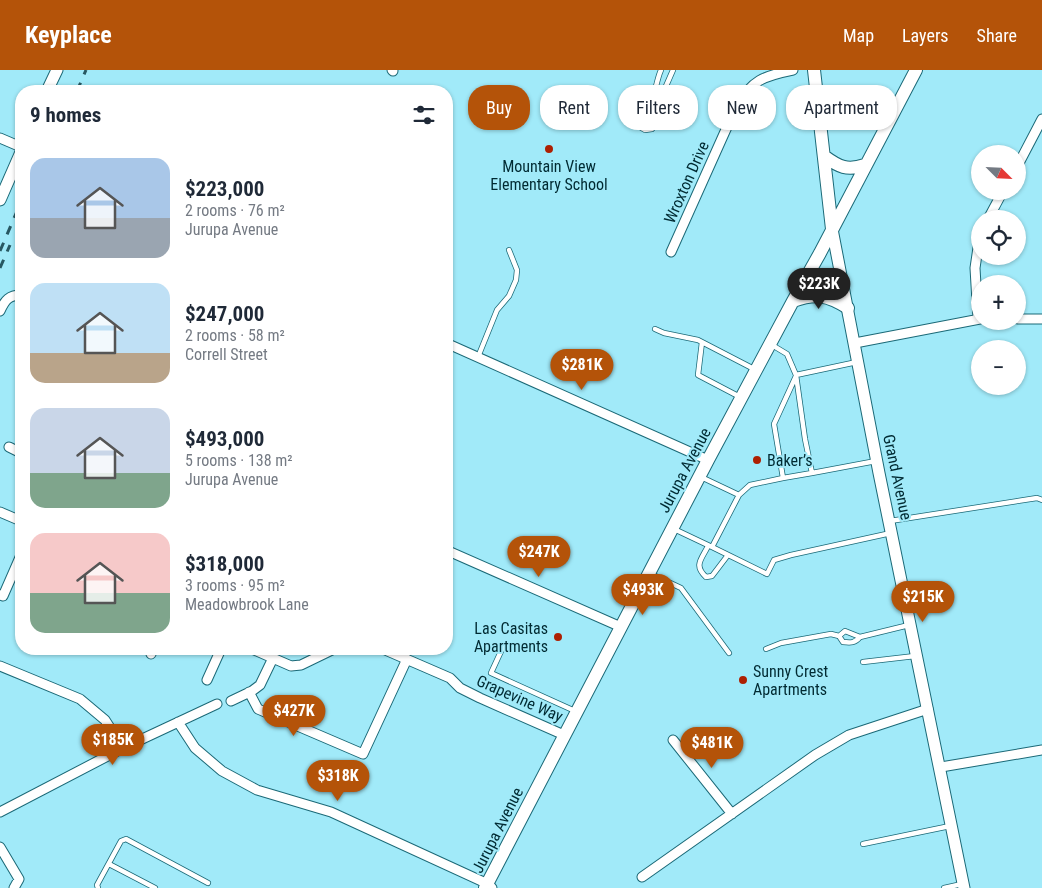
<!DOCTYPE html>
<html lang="en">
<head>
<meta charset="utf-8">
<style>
  body { margin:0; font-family:"Roboto Condensed",sans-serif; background:#f6f6f7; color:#1f2937; height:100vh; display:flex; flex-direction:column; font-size:19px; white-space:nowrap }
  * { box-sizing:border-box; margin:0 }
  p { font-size:16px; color:#747a83 }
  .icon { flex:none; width:28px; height:28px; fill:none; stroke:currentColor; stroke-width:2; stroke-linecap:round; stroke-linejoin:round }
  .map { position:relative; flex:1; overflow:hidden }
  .drawer { position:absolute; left:15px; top:15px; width:438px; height:570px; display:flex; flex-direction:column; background:#fff; border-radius:20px; box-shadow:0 1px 4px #0004 }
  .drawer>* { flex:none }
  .banner { position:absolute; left:468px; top:15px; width:475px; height:45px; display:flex; gap:10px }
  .needle { width:32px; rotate:114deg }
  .fabs { position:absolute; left:971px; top:75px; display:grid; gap:10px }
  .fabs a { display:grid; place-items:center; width:55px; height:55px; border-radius:50%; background:#fff; box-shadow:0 1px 4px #0004; font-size:25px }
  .price { position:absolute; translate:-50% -42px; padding:0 11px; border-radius:18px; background:#b45309; color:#fff; font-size:16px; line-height:32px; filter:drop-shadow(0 1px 2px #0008) }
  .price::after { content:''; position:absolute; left:50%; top:30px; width:15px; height:11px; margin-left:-8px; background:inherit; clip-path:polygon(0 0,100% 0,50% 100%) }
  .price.active { background:#222; color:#fff }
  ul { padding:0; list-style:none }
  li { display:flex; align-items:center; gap:15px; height:125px; padding:0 15px }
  li span { display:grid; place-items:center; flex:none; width:140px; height:100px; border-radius:15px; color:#555 }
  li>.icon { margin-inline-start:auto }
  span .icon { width:60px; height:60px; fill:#fffc; stroke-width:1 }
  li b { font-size:21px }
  h2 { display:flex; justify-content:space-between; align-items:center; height:60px; padding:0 15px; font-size:21px }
  .chip { padding:0 18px; border-radius:20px; background:#fff; box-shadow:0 1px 4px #0004; font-size:18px; line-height:45px }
  .chip.active { background:#b45309; color:#fff }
  header { display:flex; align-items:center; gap:30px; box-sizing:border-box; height:70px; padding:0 25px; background:#b45309; color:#fff }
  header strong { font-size:24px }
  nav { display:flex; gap:28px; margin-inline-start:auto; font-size:18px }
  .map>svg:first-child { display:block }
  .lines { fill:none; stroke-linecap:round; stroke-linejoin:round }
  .service-casing { stroke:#1b6977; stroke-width:6 }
  .minor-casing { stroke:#1b6977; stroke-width:11 }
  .tertiary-casing { stroke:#1b6977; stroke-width:13 }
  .secondary-casing { stroke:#1b6977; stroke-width:14 }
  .path { stroke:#528c97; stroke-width:2; stroke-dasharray:4 4; stroke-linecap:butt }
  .service { stroke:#fff; stroke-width:4.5 }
  .minor { stroke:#fff; stroke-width:9 }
  .tertiary { stroke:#fff; stroke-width:11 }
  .secondary { stroke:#fff; stroke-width:12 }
  .rail { stroke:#275862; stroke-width:3; stroke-dasharray:9 9; stroke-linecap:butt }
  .poi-dot { fill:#ad2002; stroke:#a1eaf9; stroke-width:2 }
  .labels { text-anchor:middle; stroke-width:4; stroke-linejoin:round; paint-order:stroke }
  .poi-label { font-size:16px; fill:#002a32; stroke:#a1eaf9; text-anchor:start }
  .street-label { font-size:16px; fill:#002a32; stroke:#a1eaf9 }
</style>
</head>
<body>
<header>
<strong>Keyplace</strong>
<nav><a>Map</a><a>Layers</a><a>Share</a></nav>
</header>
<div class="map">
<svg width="1042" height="818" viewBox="0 0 1042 818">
  <rect width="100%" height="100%" fill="#a1eaf9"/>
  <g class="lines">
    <defs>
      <path id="service" d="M661,0c-5,11 -5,24 -12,34 -3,6 -9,8 -12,15l1,7 7,4 7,-1 4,-6v-14l17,-39
        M655,259l9,4 34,7 56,29
        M702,272l-4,33 42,22
        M772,275l15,9 9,21 61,-13
        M478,287l19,-47 12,-14 7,-16 1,-10 -8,-20
        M796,305l9,64 7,34 64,-12
        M796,306l-22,48 9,54 29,-5
        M701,407l38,18 11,-10 33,-7
        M890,451l147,-23 5,2
        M674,459l38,18 27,-52
        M708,476c-6,13 -15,19 -2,31l6,-1 16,-21
        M712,477l55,27 7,-14 17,-5 100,-22
        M651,504l30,14 48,65
        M860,567l-15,-6 -6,5 4,6c8,1 12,1 17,-5l49,-12
        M503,577l-12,26 84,38
        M766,579l15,-6 50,-9 8,2
        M863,592l52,-6
        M863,774l87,-18
        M109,794l46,24
        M98,818l-1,-3 24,-44 5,-2 82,44
        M944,818l18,-4"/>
      <path id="minor" d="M392,0l1,1
        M0,68l21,9
        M1018,95l24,-46
        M988,149l15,-28
        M671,182l65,-145c16,-27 27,-31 57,-37
        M0,241c5,-11 9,-16 21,-16
        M978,249l-3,-51 5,-34
        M1018,249h24
        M446,273l262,117
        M855,273l125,-24
        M9,377l12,6
        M0,442l21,9
        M446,480l175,77
        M0,525l3,1 18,-41
        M252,579l39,17 10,-1 33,-16
        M383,579l67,29 10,10 20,10 84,37
        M151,584l2,-5
        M0,596l80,33 25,21 18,28
        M207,610l14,-31
        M249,622l9,17 105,45 44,-95
        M231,631l21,-10 8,-6 13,-27
        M178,652l17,26 27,23 35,19 74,22 157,72 4,4
        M673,670l59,74
        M941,697l101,-17
        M0,742l123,-64 94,-44
        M0,777l19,32 -5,9
        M642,807l173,-122 34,-20 79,-26"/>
      <path id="tertiary" d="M47,21l10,-21
        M0,130l21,-48
        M832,159l47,244 85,415"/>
      <path id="secondary" d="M814,0l18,159
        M824,86c15,11 23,15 41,9
        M793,231c23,-8 34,-6 55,7
        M485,818l223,-428 85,-159 27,-48 96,-183"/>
    </defs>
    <use href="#service" class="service-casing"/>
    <use href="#minor" class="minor-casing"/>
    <use href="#tertiary" class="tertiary-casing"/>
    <use href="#secondary" class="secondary-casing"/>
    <path class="path" d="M823,206l1,10"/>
    <use href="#service" class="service"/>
    <use href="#minor" class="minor"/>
    <use href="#tertiary" class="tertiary"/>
    <use href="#secondary" class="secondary"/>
    <path class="rail" d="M77,21l9,-21
      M0,181l21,-49
      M0,198l10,-23"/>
  </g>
  <g class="poi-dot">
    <circle cx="549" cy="79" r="5"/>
    <circle cx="757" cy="390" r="5"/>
    <circle cx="558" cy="567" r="5"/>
    <circle cx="743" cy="610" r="5"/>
  </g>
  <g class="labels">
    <g class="poi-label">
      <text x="549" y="102" text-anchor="middle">Mountain View<tspan x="549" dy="18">Elementary School</tspan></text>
      <text x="767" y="396">Baker’s</text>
      <text x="548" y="564" text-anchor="end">Las Casitas<tspan x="548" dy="18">Apartments</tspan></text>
      <text x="753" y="607">Sunny Crest<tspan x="753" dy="18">Apartments</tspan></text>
    </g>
    <g class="street-label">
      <text transform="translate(686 112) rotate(-66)" y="6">Wroxton Drive</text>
      <text transform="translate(684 400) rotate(-62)" y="6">Jurupa Avenue</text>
      <text transform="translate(898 407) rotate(78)" y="6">Grand Avenue</text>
      <text transform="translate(520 628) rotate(24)" y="6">Grapevine Way</text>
      <text transform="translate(497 760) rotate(-63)" y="6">Jurupa Avenue</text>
    </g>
  </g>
</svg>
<div class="fabs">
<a><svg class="needle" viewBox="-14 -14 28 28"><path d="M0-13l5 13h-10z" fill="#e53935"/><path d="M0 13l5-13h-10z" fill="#747a83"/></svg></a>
<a><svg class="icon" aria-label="locate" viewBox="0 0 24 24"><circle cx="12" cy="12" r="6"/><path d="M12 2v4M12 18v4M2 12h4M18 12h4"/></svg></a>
<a>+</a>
<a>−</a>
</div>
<b class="price active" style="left:819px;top:240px">$223K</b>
<b class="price" style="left:582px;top:321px">$281K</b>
<b class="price" style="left:539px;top:508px">$247K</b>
<b class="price" style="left:643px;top:546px">$493K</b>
<b class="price" style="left:923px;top:553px">$215K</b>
<b class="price" style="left:294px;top:667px">$427K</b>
<b class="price" style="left:113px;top:696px">$185K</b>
<b class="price" style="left:712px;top:699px">$481K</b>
<b class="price" style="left:338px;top:732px">$318K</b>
<div class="banner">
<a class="chip active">Buy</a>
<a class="chip">Rent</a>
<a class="chip">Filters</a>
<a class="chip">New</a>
<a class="chip">Apartment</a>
</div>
<section class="drawer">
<h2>9 homes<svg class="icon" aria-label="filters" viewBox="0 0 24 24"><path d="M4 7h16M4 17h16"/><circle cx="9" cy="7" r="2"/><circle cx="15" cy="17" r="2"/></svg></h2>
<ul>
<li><span style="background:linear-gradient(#a9c7e8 60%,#9aa5b1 0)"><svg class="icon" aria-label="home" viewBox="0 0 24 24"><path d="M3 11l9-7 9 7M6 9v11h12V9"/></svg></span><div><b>$223,000</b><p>2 rooms · 76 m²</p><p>Jurupa Avenue</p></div></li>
<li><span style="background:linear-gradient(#bfe0f5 70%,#b9a48a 0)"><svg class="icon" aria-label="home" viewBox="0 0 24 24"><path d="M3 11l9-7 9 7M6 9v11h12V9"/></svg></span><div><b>$247,000</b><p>2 rooms · 58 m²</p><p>Correll Street</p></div></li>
<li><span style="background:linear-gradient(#c9d6e8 65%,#7fa58c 0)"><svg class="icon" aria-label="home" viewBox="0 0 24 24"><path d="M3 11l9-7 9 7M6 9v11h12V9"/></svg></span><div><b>$493,000</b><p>5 rooms · 138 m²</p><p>Jurupa Avenue</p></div></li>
<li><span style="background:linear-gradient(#f6c9c9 60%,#7fa58c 0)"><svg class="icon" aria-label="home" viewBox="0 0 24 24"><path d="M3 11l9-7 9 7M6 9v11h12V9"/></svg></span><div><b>$318,000</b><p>3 rooms · 95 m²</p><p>Meadowbrook Lane</p></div></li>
</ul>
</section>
</div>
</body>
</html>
